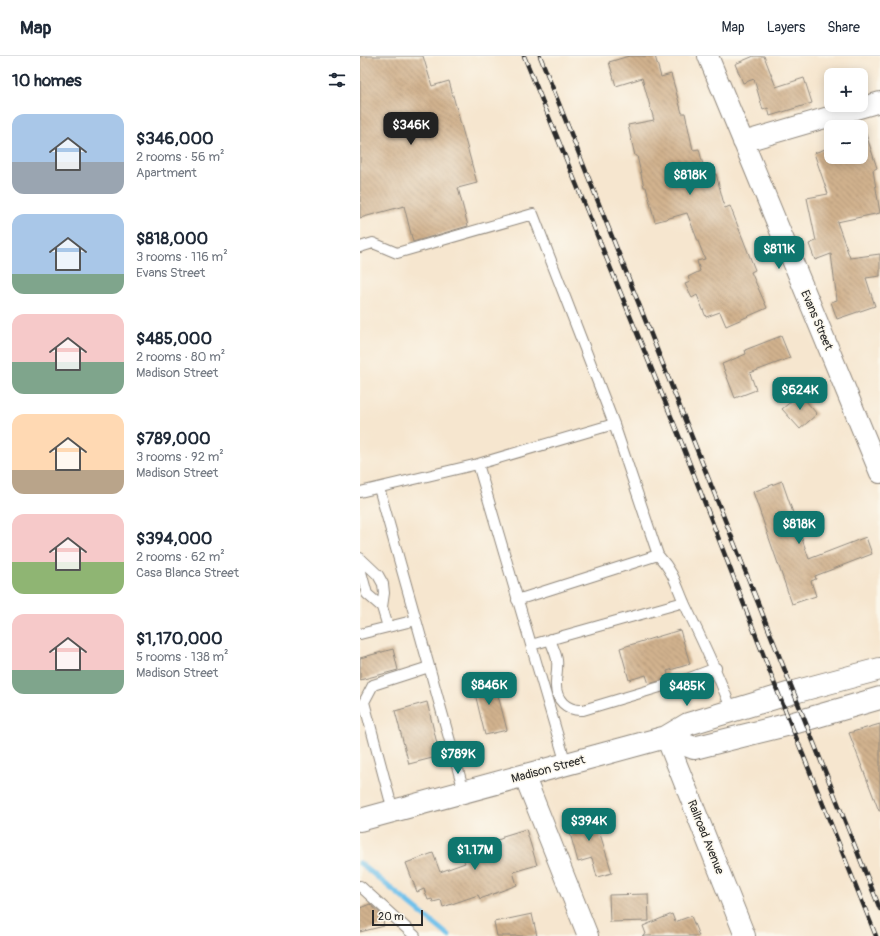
<!DOCTYPE html>
<html lang="en">
<head>
<meta charset="utf-8">
<style>
  body { margin:0; font-family:Pangolin,sans-serif; background:#f6f6f7; color:#1f2937; height:100vh; display:flex; flex-direction:column; font-size:15px; white-space:nowrap }
  * { box-sizing:border-box; margin:0 }
  p { font-size:13px; color:#747a83 }
  .icon { flex:none; width:22px; height:22px; fill:none; stroke:currentColor; stroke-width:2; stroke-linecap:round; stroke-linejoin:round }
  .map { position:relative; flex:1; overflow:hidden }
  .sheet { display:flex; flex-direction:column; background:#fff; width:360px }
  .sheet>* { flex:none }
  .controls { position:absolute; left:464px; top:12px; display:grid; gap:8px }
  .controls a { display:grid; place-items:center; width:44px; height:44px; border-radius:8px; background:#fff; box-shadow:0 2px 10px #0003; font-size:20px }
  .scale { position:absolute; left:12px; bottom:10px; width:51px; box-sizing:border-box; padding-left:4px; border:2px solid #2b2b2b; border-top:0; font-size:11px; line-height:14px; white-space:nowrap; color:#2b2b2b; -webkit-text-stroke:3px #fbf7ec; paint-order:stroke }
  .price { position:absolute; translate:-50% -34px; padding:0 9px; border-radius:8px; background:#0f766e; color:#fff; font-size:13px; line-height:26px; filter:drop-shadow(0 1px 2px #0008) }
  .price::after { content:''; position:absolute; left:50%; top:24px; width:12px; height:9px; margin-left:-6px; background:inherit; clip-path:polygon(0 0,100% 0,50% 100%) }
  .price.current { background:#222; color:#fff }
  ul { padding:0; list-style:none }
  li { display:flex; align-items:center; gap:12px; height:100px; padding:0 12px }
  li span { display:grid; place-items:center; flex:none; width:112px; height:80px; border-radius:12px; color:#555 }
  li>.icon { margin-inline-start:auto }
  span .icon { width:48px; height:48px; fill:#fffc; stroke-width:1 }
  li b { font-size:17px }
  h2 { display:flex; justify-content:space-between; align-items:center; height:48px; padding:0 12px; font-size:17px }
  header { display:flex; align-items:center; gap:24px; box-sizing:border-box; height:56px; padding:0 20px; background:#fff; border-bottom:1px solid #e0e1e3 }
  header strong { font-size:19px }
  nav { display:flex; gap:22px; margin-inline-start:auto; font-size:14px }
  main { display:flex; flex:1; min-height:0 }
  .map>svg:first-child { display:block }
  .lines { fill:none; stroke-linecap:round; stroke-linejoin:round }
  .stream { stroke:#6fc1eb; stroke-width:5 }
  .building { fill:url(#building-back-hatch) }
  .service-casing { stroke:#90887d; stroke-width:12 }
  .minor-casing { stroke:#90887d; stroke-width:22 }
  .tertiary-casing { stroke:#90887d; stroke-width:24 }
  .service { stroke:#fff; stroke-width:10 }
  .minor { stroke:#fff; stroke-width:20 }
  .tertiary { stroke:#fff; stroke-width:22 }
  .rail-casing { stroke:#2b2b2b; stroke-width:4.5 }
  .rail { stroke:#fbf7ec; stroke-width:3; stroke-dasharray:9; stroke-linecap:butt }
  .labels { text-anchor:middle; stroke-width:3; stroke-linejoin:round; paint-order:stroke }
  .street-label { font-size:12px; fill:#2b2b2b; stroke:#fbf7ec }
</style>
</head>
<body>
<header>
<strong>Map</strong>
<nav><a>Map</a><a>Layers</a><a>Share</a></nav>
</header>
<main>
<section class="sheet">
<h2>10 homes<svg class="icon" aria-label="filters" viewBox="0 0 24 24"><path d="M4 7h16M4 17h16"/><circle cx="9" cy="7" r="2"/><circle cx="15" cy="17" r="2"/></svg></h2>
<ul>
<li><span style="background:linear-gradient(#a9c7e8 60%,#9aa5b1 0)"><svg class="icon" aria-label="home" viewBox="0 0 24 24"><path d="M3 11l9-7 9 7M6 9v11h12V9"/></svg></span><div><b>$346,000</b><p>2 rooms · 56 m²</p><p>Apartment</p></div></li>
<li><span style="background:linear-gradient(#a9c7e8 75%,#7fa58c 0)"><svg class="icon" aria-label="home" viewBox="0 0 24 24"><path d="M3 11l9-7 9 7M6 9v11h12V9"/></svg></span><div><b>$818,000</b><p>3 rooms · 116 m²</p><p>Evans Street</p></div></li>
<li><span style="background:linear-gradient(#f6c9c9 60%,#7fa58c 0)"><svg class="icon" aria-label="home" viewBox="0 0 24 24"><path d="M3 11l9-7 9 7M6 9v11h12V9"/></svg></span><div><b>$485,000</b><p>2 rooms · 80 m²</p><p>Madison Street</p></div></li>
<li><span style="background:linear-gradient(#ffd9b3 70%,#b9a48a 0)"><svg class="icon" aria-label="home" viewBox="0 0 24 24"><path d="M3 11l9-7 9 7M6 9v11h12V9"/></svg></span><div><b>$789,000</b><p>3 rooms · 92 m²</p><p>Madison Street</p></div></li>
<li><span style="background:linear-gradient(#f6c9c9 60%,#8fb573 0)"><svg class="icon" aria-label="home" viewBox="0 0 24 24"><path d="M3 11l9-7 9 7M6 9v11h12V9"/></svg></span><div><b>$394,000</b><p>2 rooms · 62 m²</p><p>Casa Blanca Street</p></div></li>
<li><span style="background:linear-gradient(#f6c9c9 70%,#7fa58c 0)"><svg class="icon" aria-label="home" viewBox="0 0 24 24"><path d="M3 11l9-7 9 7M6 9v11h12V9"/></svg></span><div><b>$1,170,000</b><p>5 rooms · 138 m²</p><p>Madison Street</p></div></li>
</ul>
</section>
<div class="map">
<svg width="520" height="880" viewBox="0 0 520 880">
  <defs>
    <pattern id="building-back-hatch" width="6" height="6" patternUnits="userSpaceOnUse"><rect width="6" height="6" fill="#d1b28e"/><path d="M-1 5l2 2M0 0l6 6M5-1l2 2" fill="none" stroke="#aa9174"/></pattern>
  </defs>
  <rect width="100%" height="100%" fill="#fbf7ec"/>
  <filter id="ink" filterUnits="userSpaceOnUse"><feTurbulence type="fractalNoise" baseFrequency=".025" numOctaves="2"/><feDisplacementMap in="SourceGraphic" scale="8" xChannelSelector="R" yChannelSelector="G"/><feConvolveMatrix kernelMatrix="1 2 1 2 8 2 1 2 1" color-interpolation-filters="sRGB"/></filter>
  <filter id="wash" filterUnits="userSpaceOnUse"><feTurbulence type="fractalNoise" baseFrequency=".012" numOctaves="4" result="noise"/><feDisplacementMap in="SourceGraphic" scale="16" xChannelSelector="R" yChannelSelector="G"/><feGaussianBlur stdDeviation="0.9" result="paint"/><feColorMatrix in="noise" values="0 0 0 0 0 0 0 0 0 0 0 0 0 0 0 0 0 1.4 0 .05"/><feComposite in="paint" operator="in"/></filter>
  <g filter="url(#wash)">
    <rect width="100%" height="100%" fill="#f6e6cf"/>
    <g class="lines">
      <path class="stream" d="M0,807l89,73"/>
    </g>
    <g id="blocks">
      <path class="building" d="M0,0h63l9,30 17,-5 28,102 -19,5 10,38 -55,16 -9,-36 -44,12z
        M269,0h26l6,21 10,-3 11,39h3l8,37 6,-1 7,28 10,-3 9,34 5,-2 25,64 -4,2 16,36 -41,18 -6,-14 -14,5 -9,-22 -5,3 -7,-14 5,-2 -2,-5 12,-6 -3,-10 8,-2 -18,-46 -32,9 -9,-35h-2l-7,-31h-2l-7,-31 26,-5 -12,-42 -26,8 -7,-24z
        M394,0h10l12,31 28,-9 8,25 -42,13 -2,-8 -5,2 -9,-31 -11,4 -8,-19z
        M504,72l13,40 -4,2 7,43 -43,9 13,36 30,-4v22l-14,2 9,28 -38,13 -6,-17 6,-2 -6,-46 -16,6 -6,-16 7,-3 -9,-43 21,-4 -14,-41 17,-6v10h30v-28z
        M421,280l9,22 -40,15 6,17 -21,8 -13,-34 24,-10 -1,-4z
        M440,338l17,20 -17,15 -18,-20z
        M422,425l27,78 57,-22 6,17 -57,22 1,3 -5,2 5,15 -24,8 -39,-112z
        M320,574l10,34 -23,7 2,7 -20,6 -3,-9 -17,5 -9,-32z
        M33,593l5,21 -38,10v-22z
        M133,620l14,54 -22,5 -13,-54z
        M67,646l13,54 -31,8 -14,-53z
        M520,668v87h-1l-30,-78z
        M233,755l19,62 -15,4 -5,-19 -14,4 -12,-43z
        M166,773l11,36 -24,7 4,13 -37,14 -2,-4 -35,12 -2,-7 -8,2 -1,-3 -4,1 -4,-11 -7,3 -11,-29 27,-10 7,19 25,-9 -4,-9 42,-16v-2z
        M288,838l1,27 -39,1 -1,-27z
        M10,848l12,11 2,11 -24,6v-24z
        M172,858l5,22h-40l-3,-14z
        M312,858l3,8 16,-6 8,20h-57l4,-2 -3,-8z"/>
    </g>
  </g>
  <g filter="url(#ink)">
    <use href="#blocks" fill-opacity="0" stroke="#90887d" stroke-width="1"/>
    <g class="lines">
      <defs>
        <path id="service" d="M0,191l13,-4 24,10 136,-39 81,210 -136,40 -118,28
          M254,368l44,131
          M118,408l88,300
          M19,432l85,303
          M0,502l18,17 5,9 1,9 -2,14 6,20
          M0,512l7,26 15,13
          M157,544l141,-45c18,20 18,31 29,54 16,33 32,67 45,102
          M0,578l56,-14
          M190,583c2,7 6,14 7,21 1,8 -1,15 -1,23 -1,17 11,28 27,27l104,-31 29,-11
          M171,589l153,-43
          M33,755l-29,-109 9,-17 56,-18
          M0,830l55,50"/>
        <path id="minor" d="M348,0l172,417
          M383,86l137,-40
          M306,681l79,199
          M164,719l64,161"/>
        <path id="tertiary" d="M306,681l28,11 96,-24 90,-26
          M0,764l306,-83 22,-13 106,-32 86,-23"/>
      </defs>
      <use href="#service" class="service-casing"/>
      <use href="#minor" class="minor-casing"/>
      <use href="#tertiary" class="tertiary-casing"/>
      <use href="#service" class="service"/>
      <use href="#minor" class="minor"/>
      <use href="#tertiary" class="tertiary"/>
      <defs>
        <path id="rail" d="M164,0l155,380 96,249 101,251
          M180,0l340,853"/>
      </defs>
      <use href="#rail" class="rail-casing"/>
      <use href="#rail" class="rail"/>
    </g>
  </g>
  <g class="labels">
    <g class="street-label">
      <text transform="translate(457 264) rotate(67)" y="4">Evans Street</text>
      <text transform="translate(188 713) rotate(-15)" y="4">Madison Street</text>
      <text transform="translate(346 781) rotate(68)" y="4">Railroad Avenue</text>
    </g>
  </g>
</svg>
<div class="controls">
<a>+</a>
<a>−</a>
</div>
<div class="scale">20 m</div>
<b class="price current" style="left:51px;top:90px">$346K</b>
<b class="price" style="left:330px;top:140px">$818K</b>
<b class="price" style="left:419px;top:214px">$811K</b>
<b class="price" style="left:440px;top:355px">$624K</b>
<b class="price" style="left:439px;top:489px">$818K</b>
<b class="price" style="left:129px;top:650px">$846K</b>
<b class="price" style="left:327px;top:651px">$485K</b>
<b class="price" style="left:98px;top:719px">$789K</b>
<b class="price" style="left:229px;top:786px">$394K</b>
<b class="price" style="left:115px;top:815px">$1.17M</b>
</div>
</main>
</body>
</html>
